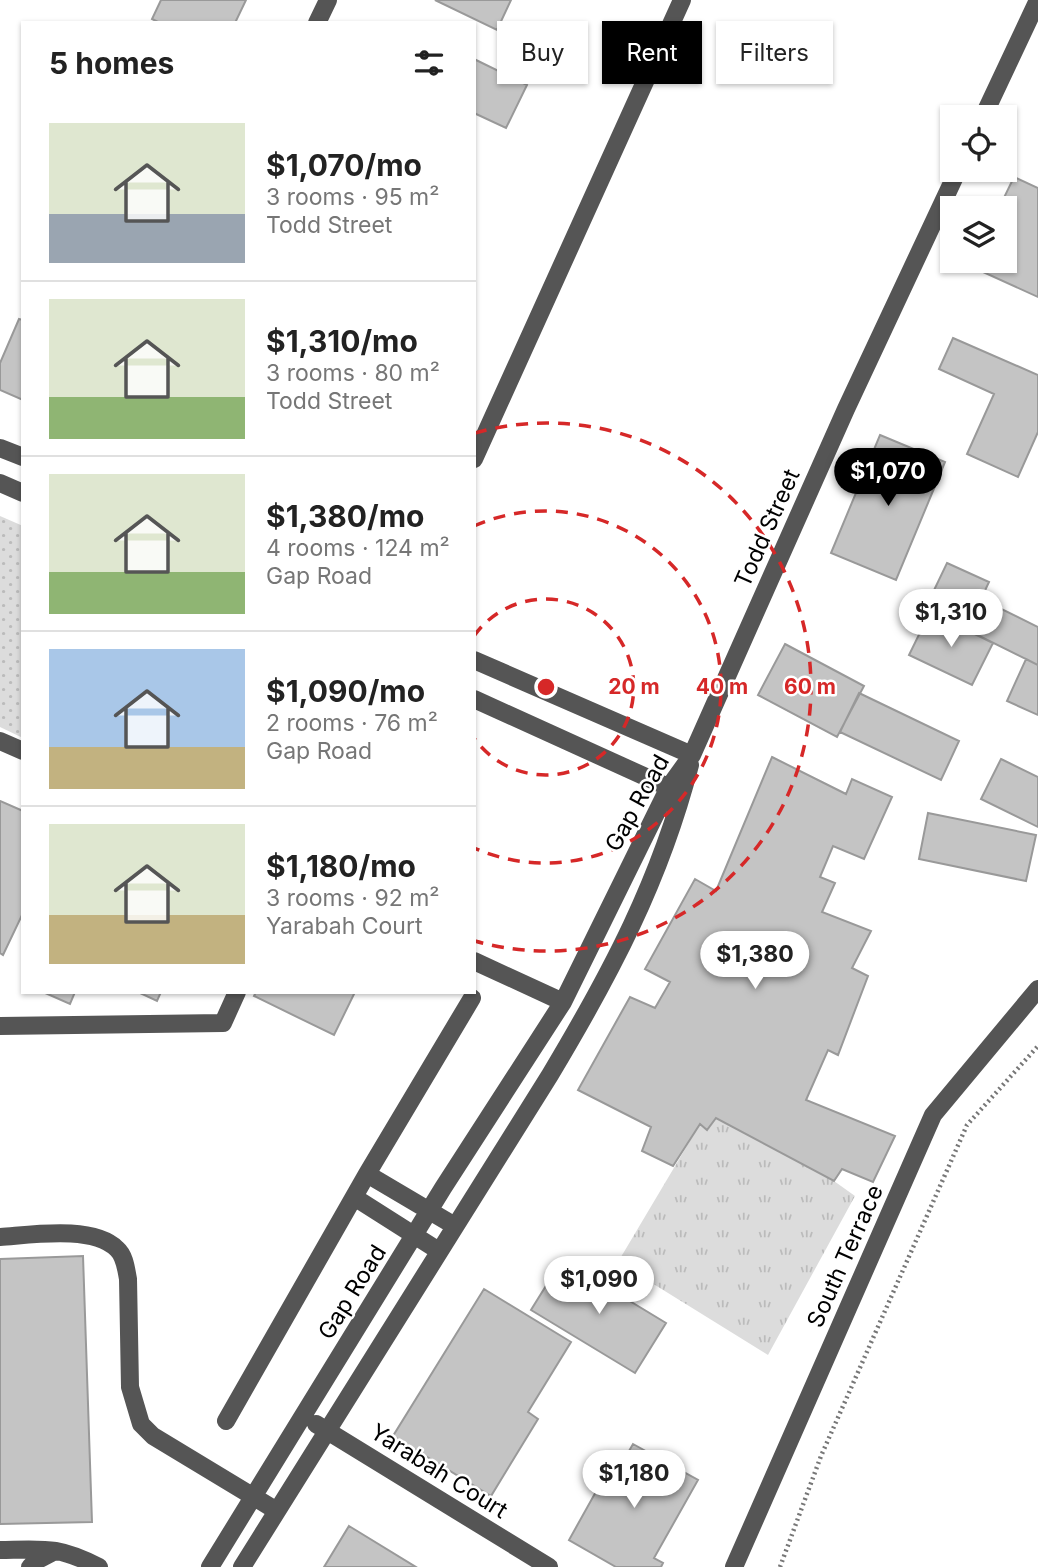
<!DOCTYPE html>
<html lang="en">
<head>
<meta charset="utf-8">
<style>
  body { margin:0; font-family:Inter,sans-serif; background:#f2f2f2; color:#222; height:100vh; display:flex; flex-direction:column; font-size:26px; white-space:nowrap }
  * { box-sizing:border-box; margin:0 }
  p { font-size:23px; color:#767676 }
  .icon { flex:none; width:38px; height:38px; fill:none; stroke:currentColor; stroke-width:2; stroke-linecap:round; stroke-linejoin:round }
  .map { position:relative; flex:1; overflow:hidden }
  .drawer { position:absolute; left:21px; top:21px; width:455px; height:973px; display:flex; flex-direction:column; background:#fff; border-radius:0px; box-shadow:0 2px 5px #0004 }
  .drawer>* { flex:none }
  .banner { position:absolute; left:497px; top:21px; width:436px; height:63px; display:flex; gap:14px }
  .fabs { position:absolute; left:940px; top:105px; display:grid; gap:14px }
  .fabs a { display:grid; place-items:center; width:77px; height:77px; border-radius:0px; background:#fff; box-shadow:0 2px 5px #0004; font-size:35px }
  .price { position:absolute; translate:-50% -60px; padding:0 16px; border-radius:24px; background:#fff; color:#222; font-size:23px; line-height:46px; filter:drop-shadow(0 2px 4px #0008) }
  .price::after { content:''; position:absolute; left:50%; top:42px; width:21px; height:16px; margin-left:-10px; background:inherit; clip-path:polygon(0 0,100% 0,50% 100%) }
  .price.current { background:#000; color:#fff }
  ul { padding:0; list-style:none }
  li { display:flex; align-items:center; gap:21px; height:175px; padding:0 28px }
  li+li { border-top:2px solid #e0e0e0 }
  li span { display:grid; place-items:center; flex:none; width:196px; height:140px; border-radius:0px; color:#555 }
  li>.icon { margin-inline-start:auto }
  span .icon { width:84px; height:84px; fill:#fffc; stroke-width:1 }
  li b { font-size:30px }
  h2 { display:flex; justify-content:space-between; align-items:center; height:84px; padding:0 28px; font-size:30px }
  .pill { padding:0 24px; border-radius:0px; background:#fff; box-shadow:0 2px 5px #0004; font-size:24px; line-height:63px }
  .pill.current { background:#000; color:#fff }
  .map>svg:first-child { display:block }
  .grass { fill:url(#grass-tufts) }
  .park { fill:url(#park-dots) }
  .building { fill:#c4c4c4; stroke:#999; stroke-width:2 }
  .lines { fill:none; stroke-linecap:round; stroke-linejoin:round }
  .path { stroke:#777; stroke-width:4.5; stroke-dasharray:2 3.5; stroke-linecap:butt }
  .minor { stroke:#555; stroke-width:18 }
  .ring { fill:none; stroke:#d62828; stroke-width:3.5; stroke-dasharray:12 9 }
  .labels { text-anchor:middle; stroke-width:5; stroke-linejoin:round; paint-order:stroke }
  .street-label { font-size:23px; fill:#000; stroke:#fff }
  .centre { fill:#d62828; stroke:#fff; stroke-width:3.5 }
  .ring-label { font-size:21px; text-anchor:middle; font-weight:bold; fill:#d62828; stroke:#fff; stroke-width:5; stroke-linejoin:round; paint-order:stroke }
</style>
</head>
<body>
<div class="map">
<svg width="1038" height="1567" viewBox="0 0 1038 1567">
  <defs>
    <pattern id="grass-tufts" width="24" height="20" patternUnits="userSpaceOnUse" patternTransform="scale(1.75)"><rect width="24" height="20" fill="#dcdcdc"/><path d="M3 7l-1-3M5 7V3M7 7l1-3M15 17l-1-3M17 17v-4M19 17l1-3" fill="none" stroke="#bbb"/></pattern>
    <pattern id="park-dots" width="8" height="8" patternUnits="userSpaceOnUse" patternTransform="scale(1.75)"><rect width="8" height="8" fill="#dcdcdc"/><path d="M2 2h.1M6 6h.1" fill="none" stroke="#bbb" stroke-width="1.8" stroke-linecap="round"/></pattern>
  </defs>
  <rect width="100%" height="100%" fill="#fff"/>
  <path class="grass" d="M716,1118l118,63 21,15 -87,159 -150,-93 82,-138 8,6z"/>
  <path class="park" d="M0,516l23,10v212l-23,-11z"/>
  <path class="building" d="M161,0h85l-11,23h-75l-8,-4z
    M435,0h76l-14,30z
    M474,59l53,26 -21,43 -32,-15z
    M1014,177l24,11v109l-66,-30 3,-6h29v-53h-5z
    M19,319l4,1v80l-23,-10v-27z
    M953,338l85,37v57l-20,45 -51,-23 27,-60 -55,-25z
    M880,435l65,27 -49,118 -65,-27z
    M947,563l42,19 -8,17 57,28v38l-113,-56z
    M930,612l63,31 -21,42 -63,-30z
    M785,644l79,42 -27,51 -79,-42z
    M1026,659l12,6v50l-31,-14z
    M859,693l100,48 -18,39 -101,-48z
    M772,757l74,37 6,-15 40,18 -28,62 -31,-13 -13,31 15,6 -13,29 49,19 -19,37 16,8 -30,79 -10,-5 -22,50 89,36 -22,46 -31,-13 -8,12 -118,-63 -9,12 -7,-6 -27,42 -31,-15 9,-24 -73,-37 52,-93 25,11 15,-26 -25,-13 50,-90 21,12z
    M1001,759l37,18v50l-57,-28z
    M0,801l23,10v102l-20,42 -3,-2z
    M928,813l108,22 -10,46 -107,-22z
    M43,992h32l-5,12z
    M138,992h23l-4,9z
    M256,992h99l-21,43 -80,-39z
    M83,1256l9,266 -92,2v-265z
    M562,1260l104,63 -31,50 -104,-63z
    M484,1289l87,53 -43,70 10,7 -47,77 -98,-60z
    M633,1444l65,36 -44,78 9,5 -2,4h-45l-47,-27 48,-86 8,4z
    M349,1526l67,41h-92z"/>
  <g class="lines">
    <path class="path" d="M780,1567l41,-111 146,-331 71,-79"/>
    <path class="minor" d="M317,23l11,-23
      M983,117l55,-117
      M0,448l23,9
      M474,459l208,-459
      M0,483l23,10
      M474,660l218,95
      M474,699l205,93
      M0,741l23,10
      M474,961l89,41
      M0,1026l223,-3 14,-31
      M367,1174l88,52
      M354,1197l85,54
      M0,1237c31,-2 93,-12 117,12 8,7 9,20 11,30l2,108 11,37 12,12 124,75
      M226,1421l141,-247 105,-176
      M316,1424l233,143
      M0,1550c45,-1 58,-4 99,17
      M30,1567l6,-6 19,-10
      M210,1567l233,-379 120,-186 106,-215 23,-32 154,-346 112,-239
      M242,1567l308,-492c61,-102 110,-194 140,-310
      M734,1567l199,-452 105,-126"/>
  </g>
  <g class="ring">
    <path d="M474 636A88 88 0 1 1 474 738"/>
    <path d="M474 526A176 176 0 1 1 474 848"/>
    <path d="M475 433A264 264 0 1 1 475 941"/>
  </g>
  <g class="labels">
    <g class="street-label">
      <text transform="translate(767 528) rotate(-66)" y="8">Todd Street</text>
      <text transform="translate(637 803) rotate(-61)" y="8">Gap Road</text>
      <text transform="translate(845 1256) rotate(-66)" y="8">South Terrace</text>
      <text transform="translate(352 1292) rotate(-58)" y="8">Gap Road</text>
      <text transform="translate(439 1471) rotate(32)" y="8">Yarabah Court</text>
    </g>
  </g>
  <circle cx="546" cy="687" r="10" class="centre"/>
  <g class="ring-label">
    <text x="634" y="694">20 m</text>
    <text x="722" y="694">40 m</text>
    <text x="810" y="694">60 m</text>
  </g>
</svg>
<div class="fabs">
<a><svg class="icon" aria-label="locate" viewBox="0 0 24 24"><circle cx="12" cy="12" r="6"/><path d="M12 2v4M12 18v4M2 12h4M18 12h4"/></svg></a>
<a><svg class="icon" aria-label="layers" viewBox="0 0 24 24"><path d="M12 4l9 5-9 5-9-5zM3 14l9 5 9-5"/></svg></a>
</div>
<b class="price current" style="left:888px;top:508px">$1,070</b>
<b class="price" style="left:951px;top:649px">$1,310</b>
<b class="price" style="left:755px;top:991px">$1,380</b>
<b class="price" style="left:599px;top:1316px">$1,090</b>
<b class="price" style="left:634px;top:1510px">$1,180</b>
<div class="banner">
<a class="pill">Buy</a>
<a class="pill current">Rent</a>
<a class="pill">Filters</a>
</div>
<section class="drawer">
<h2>5 homes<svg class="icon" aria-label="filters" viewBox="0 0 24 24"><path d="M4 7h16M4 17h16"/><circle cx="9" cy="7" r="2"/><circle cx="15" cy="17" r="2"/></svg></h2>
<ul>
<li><span style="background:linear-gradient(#dfe7d0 65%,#9aa5b1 0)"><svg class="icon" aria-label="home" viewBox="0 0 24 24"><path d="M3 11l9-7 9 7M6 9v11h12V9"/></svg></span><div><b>$1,070/mo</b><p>3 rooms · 95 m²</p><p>Todd Street</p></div></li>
<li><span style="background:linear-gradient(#dfe7d0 70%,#8fb573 0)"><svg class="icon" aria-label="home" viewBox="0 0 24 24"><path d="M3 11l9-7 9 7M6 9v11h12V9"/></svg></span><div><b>$1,310/mo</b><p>3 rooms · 80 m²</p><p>Todd Street</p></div></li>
<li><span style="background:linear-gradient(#dfe7d0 70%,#8fb573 0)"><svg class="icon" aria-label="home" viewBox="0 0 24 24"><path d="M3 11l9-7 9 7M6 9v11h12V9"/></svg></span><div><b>$1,380/mo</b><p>4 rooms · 124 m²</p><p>Gap Road</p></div></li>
<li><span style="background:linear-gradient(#a9c7e8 70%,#c2b280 0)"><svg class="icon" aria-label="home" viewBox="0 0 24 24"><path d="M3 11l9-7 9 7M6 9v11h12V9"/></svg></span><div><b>$1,090/mo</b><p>2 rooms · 76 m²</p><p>Gap Road</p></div></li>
<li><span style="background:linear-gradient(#dfe7d0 65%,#c2b280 0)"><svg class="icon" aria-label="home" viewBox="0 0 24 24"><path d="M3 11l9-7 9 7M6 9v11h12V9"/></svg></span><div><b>$1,180/mo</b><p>3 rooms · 92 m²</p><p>Yarabah Court</p></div></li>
</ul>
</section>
</div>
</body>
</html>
